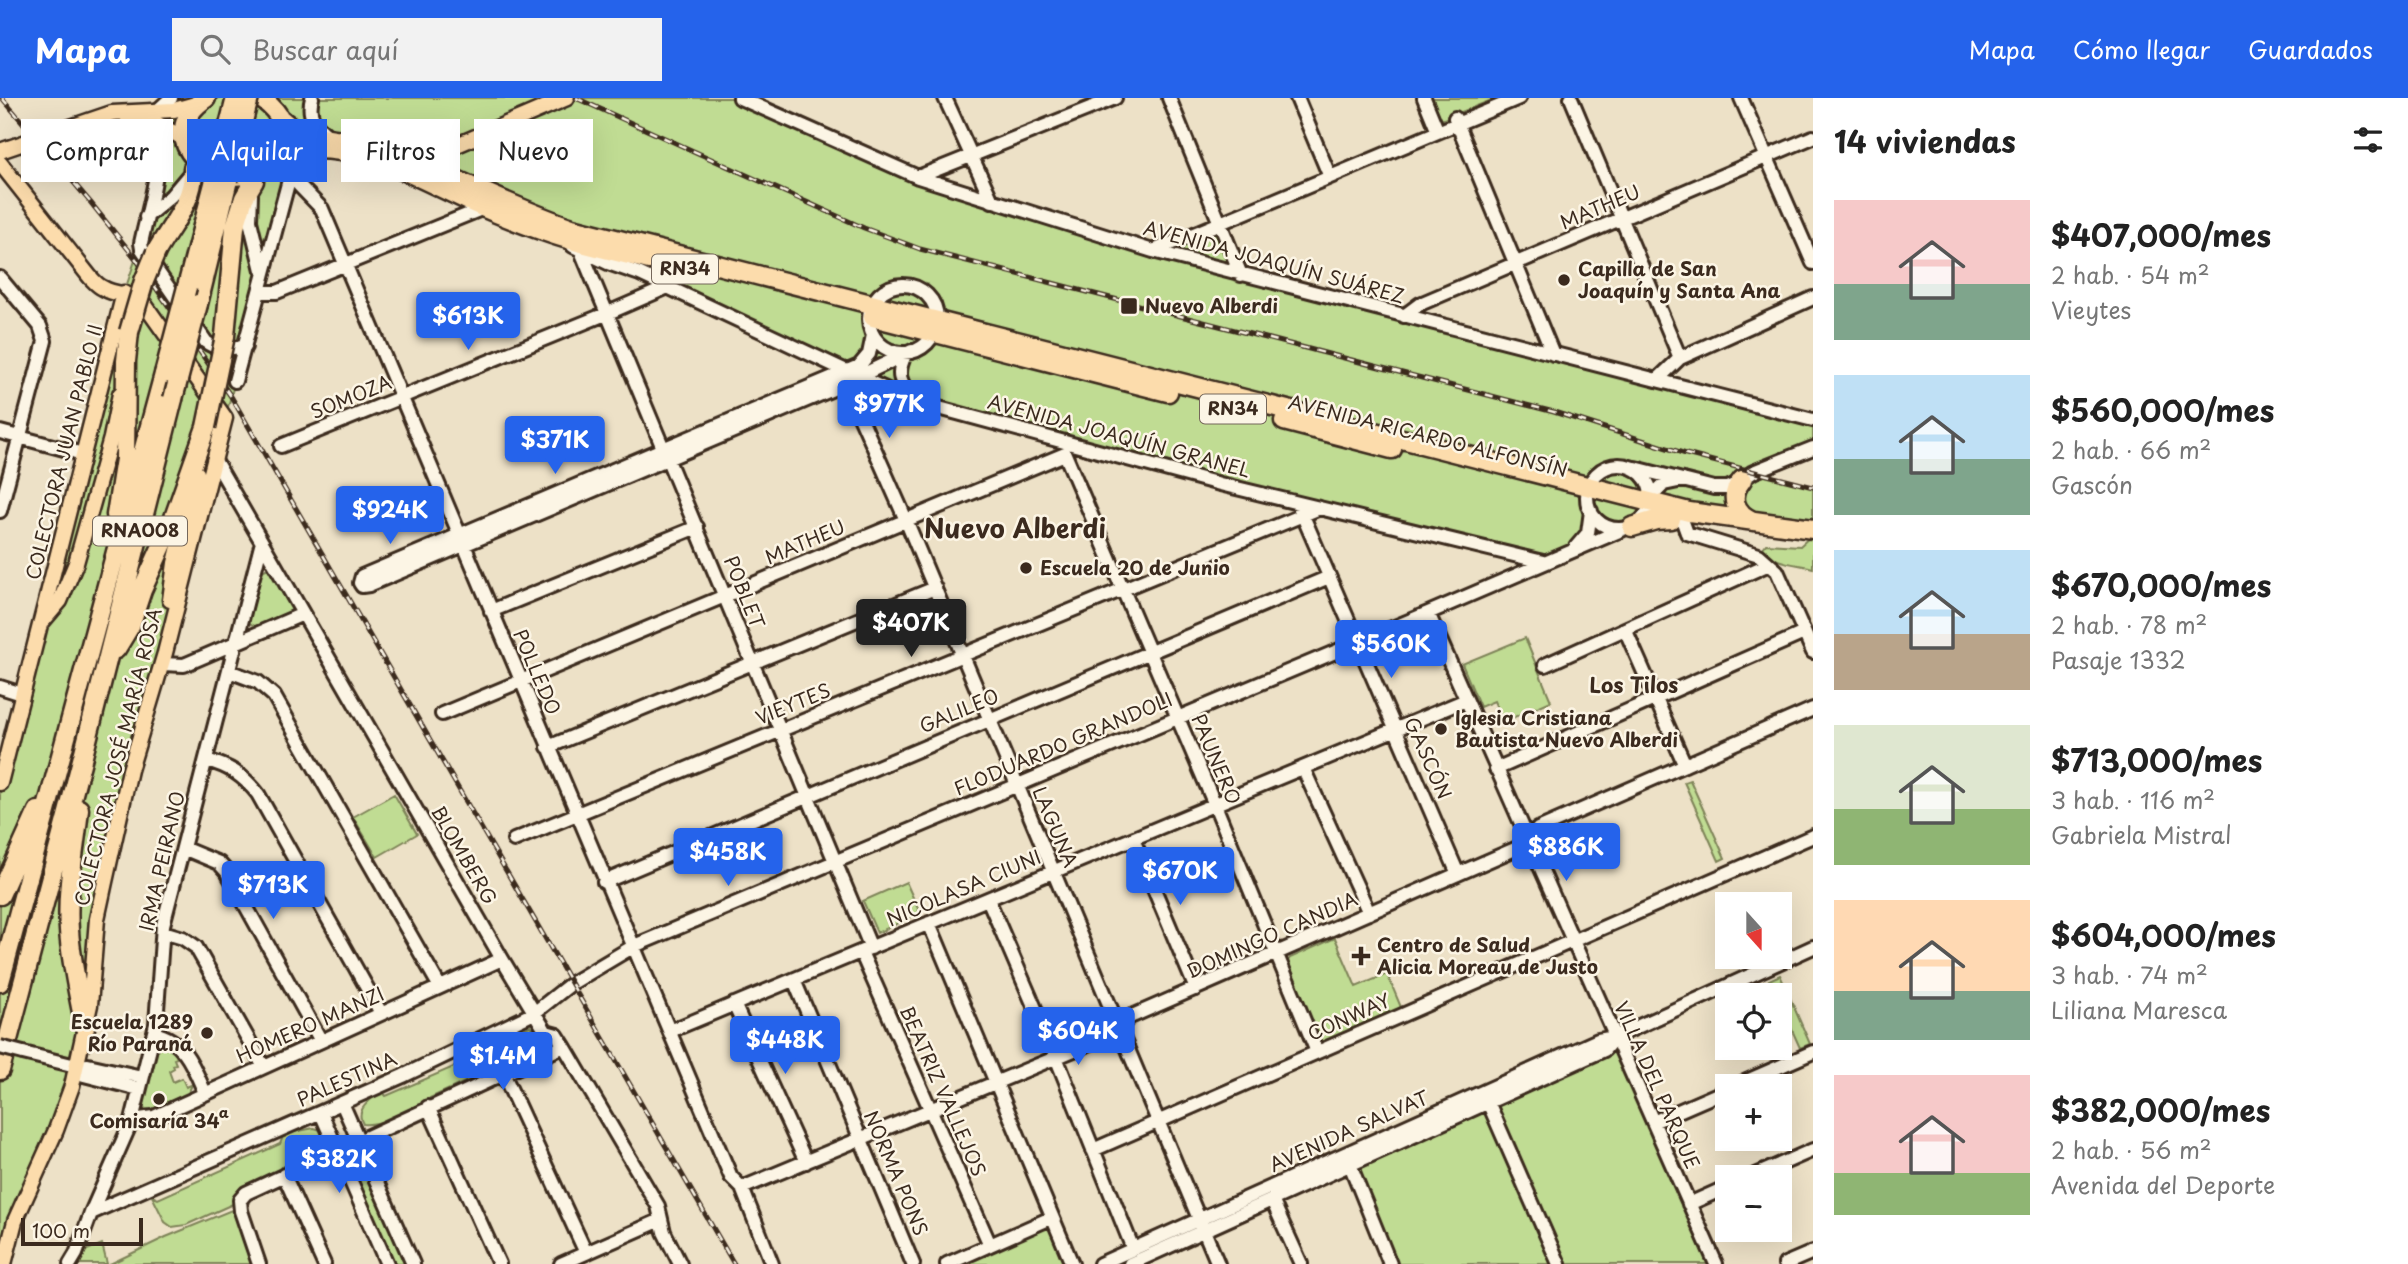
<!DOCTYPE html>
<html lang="es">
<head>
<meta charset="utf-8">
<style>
  body { margin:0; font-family:"Playpen Sans",sans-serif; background:#f2f2f2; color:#222; height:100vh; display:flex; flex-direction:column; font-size:26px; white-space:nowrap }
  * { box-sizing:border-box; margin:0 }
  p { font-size:23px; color:#767676 }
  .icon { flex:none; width:38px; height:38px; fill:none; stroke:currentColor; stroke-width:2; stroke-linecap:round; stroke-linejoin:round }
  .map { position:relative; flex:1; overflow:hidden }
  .drawer { display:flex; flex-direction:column; background:#fff; width:595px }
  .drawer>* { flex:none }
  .hud { position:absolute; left:21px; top:21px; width:665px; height:63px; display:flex; gap:14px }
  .needle { width:46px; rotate:159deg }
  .tools { position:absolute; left:1715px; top:794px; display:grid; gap:14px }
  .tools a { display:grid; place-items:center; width:77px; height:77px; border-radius:0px; background:#fff; box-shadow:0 7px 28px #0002; font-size:35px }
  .scale { position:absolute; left:21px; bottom:18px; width:122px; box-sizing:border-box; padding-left:7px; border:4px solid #3b2a1e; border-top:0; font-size:19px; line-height:24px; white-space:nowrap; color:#3b2a1e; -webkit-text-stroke:5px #fcf5e5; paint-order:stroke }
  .price { position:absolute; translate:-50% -60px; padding:0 16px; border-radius:7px; background:#2563eb; color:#fff; font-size:23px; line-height:46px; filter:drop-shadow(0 2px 4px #0008) }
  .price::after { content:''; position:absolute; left:50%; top:42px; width:21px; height:16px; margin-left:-10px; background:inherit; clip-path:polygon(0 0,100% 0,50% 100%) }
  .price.active { background:#222; color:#fff }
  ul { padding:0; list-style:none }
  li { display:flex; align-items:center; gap:21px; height:175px; padding:0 21px }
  li span { display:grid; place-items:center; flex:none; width:196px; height:140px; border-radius:0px; color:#555 }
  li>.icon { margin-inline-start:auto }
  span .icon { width:84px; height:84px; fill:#fffc; stroke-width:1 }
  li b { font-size:30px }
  h2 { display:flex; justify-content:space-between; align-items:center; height:84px; padding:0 21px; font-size:30px }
  .pill { padding:0 24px; border-radius:0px; background:#fff; box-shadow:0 7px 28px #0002; font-size:24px; line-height:63px }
  .pill.active { background:#2563eb; color:#fff }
  header { display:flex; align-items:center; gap:42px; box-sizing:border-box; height:98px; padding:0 35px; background:#2563eb; color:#fff }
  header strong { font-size:33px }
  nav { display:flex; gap:38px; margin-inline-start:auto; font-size:24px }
  .search { width:490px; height:63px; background:#f2f2f2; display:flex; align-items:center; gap:18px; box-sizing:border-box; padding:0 24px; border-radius:0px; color:#767676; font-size:26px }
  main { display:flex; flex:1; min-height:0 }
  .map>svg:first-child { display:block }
  .green { fill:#c0dc93; stroke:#7e8358; stroke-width:2 }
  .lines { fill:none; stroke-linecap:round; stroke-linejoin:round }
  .minor-casing { stroke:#3b2a1e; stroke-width:18 }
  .major-casing { stroke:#3b2a1e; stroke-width:19 }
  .highway-casing { stroke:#3b2a1e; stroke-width:23 }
  .minor { stroke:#fcf5e5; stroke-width:12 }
  .major { stroke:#fcdcac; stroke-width:14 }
  .highway { stroke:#fcdcac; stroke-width:18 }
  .rail-casing { stroke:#3b2a1e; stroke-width:5 }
  .rail { stroke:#fcf5e5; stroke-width:2.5; stroke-dasharray:8; stroke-linecap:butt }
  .minor-bridge-casing { stroke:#3b2a1e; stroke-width:18; stroke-linecap:butt }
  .highway-bridge-casing { stroke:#3b2a1e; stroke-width:23; stroke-linecap:butt }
  .minor-bridge { stroke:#fcf5e5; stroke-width:12 }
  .highway-bridge { stroke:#fcdcac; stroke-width:18 }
  .poi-dot { fill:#3b2a1e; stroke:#fcf5e5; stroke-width:2.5 }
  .labels { text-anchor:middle; stroke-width:5; stroke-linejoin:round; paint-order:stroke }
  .shield { fill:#fcf5e5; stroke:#75675a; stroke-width:2 }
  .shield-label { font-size:18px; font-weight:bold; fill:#3b2a1e }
  .street-label { font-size:19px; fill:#3b2a1e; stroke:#fcf5e5 }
  .poi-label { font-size:19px; font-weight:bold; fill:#3b2a1e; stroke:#fcf5e5; text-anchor:start }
  .neighbourhood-label { font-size:21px; font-weight:bold; fill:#3b2a1e; stroke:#fcf5e5 }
  .district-label { font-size:26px; font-weight:bold; fill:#3b2a1e; stroke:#fcf5e5 }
</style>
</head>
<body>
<header>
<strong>Mapa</strong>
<div class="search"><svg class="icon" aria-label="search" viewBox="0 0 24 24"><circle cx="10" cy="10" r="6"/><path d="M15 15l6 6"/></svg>Buscar aquí</div>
<nav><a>Mapa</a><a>Cómo llegar</a><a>Guardados</a></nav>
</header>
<main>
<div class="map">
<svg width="1813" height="1166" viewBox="0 0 1813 1166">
  <rect width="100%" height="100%" fill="#ede1c7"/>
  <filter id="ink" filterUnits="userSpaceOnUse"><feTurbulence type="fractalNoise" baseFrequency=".0143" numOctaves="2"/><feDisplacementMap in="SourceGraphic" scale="14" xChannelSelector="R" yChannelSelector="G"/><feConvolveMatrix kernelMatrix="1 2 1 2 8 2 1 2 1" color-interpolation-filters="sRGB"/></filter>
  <g filter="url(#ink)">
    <path class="green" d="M171,0h569l178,79 235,74 660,169v28l-59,24 59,15v42l-60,-8 -19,-36 -61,-4 -23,27 -7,11 -99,43 -605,-154 -581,-266 -57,20 -66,219 -105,389 -58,316 -72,178v-481l124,-490 17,-50 16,-75 -3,-46z
      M1428,0h69l-56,22 -3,-1z
      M137,28h7l8,6 -6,7 -19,8 -9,-3 -10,-16z
      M1219,132l12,33 -3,1 -50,-14 4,-7z
      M1670,386l57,7 6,21 -73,-15z
      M1811,438l2,1v31c-16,-4 -43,-5 -50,-20l3,-4 34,2z
      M266,471h5l23,37 -3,6c-12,7 -37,26 -45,5l12,-44z
      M1525,540l26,63 -48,21 -9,-21 -14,6 -18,-43z
      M1690,682l35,78 -6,3 -35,-79z
      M394,696l23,40 -40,23 -24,-40z
      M906,784l14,31 -43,20 -14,-32z
      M1335,840l21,49 31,-13 16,38 -76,33 -11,-6 -31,-74 5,-7z
      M1780,877l30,69 -10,4 -20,-45v-7h-3l-8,-16z
      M530,928l12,12 13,3 -9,7 -2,-2 -114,52v4c-20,8 -45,24 -67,22 -9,-15 8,-24 18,-34l5,6 70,-30 -2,-7z
      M1615,939l101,227h-326l-40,-99z
      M163,943l10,7 4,10 -3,1 2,5 -3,1 1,3 -5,3 4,11 9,-4 4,9 5,-2v2l-4,8 -34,14h-7l-5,-3 14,-61z
      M314,1030l7,2 3,11 -20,21 -57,25c-7,4 -12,7 -12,16l-49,22 -14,2 -7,-5 -13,-26 6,3 122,-55 4,-10z
      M352,1056l9,3 48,107h-19l-43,-103z
      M234,1111l19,55h-143l56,-27z
      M1049,1124l19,42h-112z
      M102,1146l5,20h-26l-1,-3 7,-11z"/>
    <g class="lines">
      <defs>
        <path id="minor" d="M312,0c-5,18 3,27 16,38
          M740,0l178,79 235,74 660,169
          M945,0l47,103
          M1169,0l72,177
          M1297,0l33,79
          M1424,0l14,34
          M1571,0l109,260
          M1741,0l72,165
          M157,13l14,-13
          M1455,20l98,236
          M154,24c11,39 -5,83 -13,121l1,6 64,93c12,9 24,6 39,5
          M290,78l32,33 409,968 11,11 30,76
          M918,79l197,-79
          M251,97l-1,26 12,49
          M146,119l25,-21 21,-25
          M573,148l35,17 32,11 219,103 33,15 47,16 281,76 323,78
          M581,153l290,697
          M1153,153l366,-153
          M0,180l40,48 5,15 -45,170
          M869 221a34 34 0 1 1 68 0a34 34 0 1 1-68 0Z
          M259,194h18l207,-84
          M1404,218l16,-12 393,-167
          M873,237l-4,19 -10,12 -497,210 -2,7 2,3 7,-1 464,-196 79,-38
          M905,257c-9,19 -6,28 9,43
          M843,280l63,142 312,744
          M1657,282l23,-22 133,-60
          M235,283l55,-205 11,-14 16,-11
          M0,334l83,22
          M281,348l327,-133 60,-26
          M1065,356l150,351 102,247
          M214,361l288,500 44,73 11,3 7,11 94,160 6,26 16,32
          M1587 399a32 32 0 1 1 64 0a32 32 0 1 1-64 0Z
          M1635,370l79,20h13l7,-3 19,-13 60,-24
          M1651,399l13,-13 19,-4
          M1300,411l158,365
          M1683,424l4,11 72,22 18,16 36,81
          M1576,449l12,-14 3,-22
          M491,513l206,-84
          M1428,515l288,651
          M1625,531l60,136
          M162,566l22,1 119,-51
          M1545,567l224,-101
          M229,573l29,11 16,14 166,291
          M0,589l22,7
          M442,616l623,-260
          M548,649l387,-159
          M206,662c23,6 37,15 52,34l123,219
          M1303,670l66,145
          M1496,671l308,-136
          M1133,741l63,150
          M514,742l806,-332
          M183,750l36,15 8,9 94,169
          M604,784l725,-305
          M988,801l68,158 77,192
          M929,825l143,341
          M163,834l20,6 13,9 68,120
          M861,854l129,293
          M794,882l119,284
          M734,906l72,158
          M670,933l796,-331
          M154,935c31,7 40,35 51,60
          M23,955l53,13 12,-1 54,12
          M76,968l8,9 55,14
          M503,975l83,180
          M1733,989l80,-35
          M1488,1004l71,162
          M342,1005l71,161
          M428,1009l71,157
          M321,1015l66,151
          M132,1022l22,-3 348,-158
          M1653,1024l74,-32
          M1093,1052l720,-314
          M1347,1059l43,107
          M284,1077l40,89
          M1749,1080l64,-28
          M742,1090l368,-153 20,-18 392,-171 16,-17 275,-120
          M1272,1102l29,64
          M1689,1106l38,-17
          M91,1115l312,-137 131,-63 38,-30 62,-37 794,-333 196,-84
          M70,1166l6,-10 15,-41 41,-93 24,-96 7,-99 99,-383
          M259,1166l-18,-53 -1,-11 6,-7 318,-147
          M561,1166l100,-44
          M947,1166l104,-46
          M1100,1166l498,-224 17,-3 198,-90
          M1130,1166l474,-214 11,-13
          M1785,1166l28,-12"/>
        <path id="major" d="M128,23l26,1 29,16
          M0,53l112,-38 62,-3 25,-7
          M0,65l90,114c4,4 8,9 13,11 17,10 25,1 42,17l80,113 -60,235 -35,117 -25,112 -8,37 -7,86 -18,81 -16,44 -41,91 -11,43
          M410,67l157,-67
          M170,502l5,-37 22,-90
          M43,523l17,-20 16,-38 35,-125 9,-44
          M0,685l124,-490"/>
        <path id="highway" d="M206,0c-58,39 10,99 58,70 11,-7 19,-16 20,-30 1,-18 -10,-31 -24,-40
          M281,21c22,22 57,17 86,26 70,22 135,59 205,83l1117,284 124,17
          M278,58c65,-24 135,20 193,46 24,11 50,21 75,30 33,12 69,19 103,28
          M156,154c15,-27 39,-52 37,-84
          M187,189l29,-111
          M198,206l30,-124
          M873,219l295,75
          M225,238l10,-109 9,-29 10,-17
          M1284,323l108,28
          M1742,382c-13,16 -8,33 11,41
          M116,417l9,-56 1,-98 3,-29
          M1632,429l24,-7 15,-1
          M116,551l14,-23 12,-36 29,-64 35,-99
          M79,711c-4,41 -13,80 -10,121 2,33 10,65 16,98
          M0,797l38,-84
          M0,884l164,-608
          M0,972l83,-314 90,-357"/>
      </defs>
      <use href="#minor" class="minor-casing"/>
      <use href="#major" class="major-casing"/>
      <use href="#highway" class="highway-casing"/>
      <use href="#minor" class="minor"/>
      <use href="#major" class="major"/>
      <use href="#highway" class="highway"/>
      <defs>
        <path id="rail" d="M2,0l89,105 45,56 96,139 502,866
          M576,0l288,130 56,21 634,163 132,42 127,33"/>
      </defs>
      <use href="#rail" class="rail-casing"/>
      <use href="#rail" class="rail"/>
      <defs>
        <path id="minor-bridge" d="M0,949l23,6"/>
        <path id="highway-bridge" d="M216,78l20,-78
          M228,82l21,-82
          M129,234l15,-51 12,-29
          M164,276l23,-87
          M173,301l25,-95
          M206,329l19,-91"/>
      </defs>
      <use href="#minor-bridge" class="minor-bridge-casing"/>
      <use href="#highway-bridge" class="highway-bridge-casing"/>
      <use href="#minor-bridge" class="minor-bridge"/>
      <use href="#highway-bridge" class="highway-bridge"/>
    </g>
  </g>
  <g class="poi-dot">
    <circle cx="1564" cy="182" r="7"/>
    <rect x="1120" y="199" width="18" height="18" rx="3.5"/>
    <circle cx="1026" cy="470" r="7"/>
    <circle cx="1441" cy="631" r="7"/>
    <path d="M1357.5 847.5h7v7h7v7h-7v7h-7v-7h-7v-7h7z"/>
    <circle cx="207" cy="935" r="7"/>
    <circle cx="159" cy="1001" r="7"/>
  </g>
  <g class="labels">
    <g class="shield">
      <rect x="652" y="156.5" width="66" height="29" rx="5"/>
      <rect x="1200" y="296.5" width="66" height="29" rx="5"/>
      <rect x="93" y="418.5" width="94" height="29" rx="5"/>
    </g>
    <g class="shield-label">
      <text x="685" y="177">RN34</text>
      <text x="1233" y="317">RN34</text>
      <text x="140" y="439">RNA008</text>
    </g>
    <g class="street-label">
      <text transform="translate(1600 109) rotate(-23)" y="7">MATHEU</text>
      <text transform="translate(1274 164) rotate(15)" y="7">AVENIDA JOAQUÍN SUÁREZ</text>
      <text transform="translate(351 299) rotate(-22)" y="7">SOMOZA</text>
      <text transform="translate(1119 338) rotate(15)" y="7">AVENIDA JOAQUÍN GRANEL</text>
      <text transform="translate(1428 338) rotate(14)" y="7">AVENIDA RICARDO ALFONSÍN</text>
      <text transform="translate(64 354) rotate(-76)" y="7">COLECTORA JUAN PABLO II</text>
      <text transform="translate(805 444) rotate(-23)" y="7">MATHEU</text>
      <text transform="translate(744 494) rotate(68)" y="7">POBLET</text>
      <text transform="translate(537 574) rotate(67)" y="7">POLLEDO</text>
      <text transform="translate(793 606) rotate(-22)" y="7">VIEYTES</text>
      <text transform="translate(959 613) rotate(-23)" y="7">GALILEO</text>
      <text transform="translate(1063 646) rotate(-23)" y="7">FLODUARDO GRANDOLI</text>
      <text transform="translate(118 659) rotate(-76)" y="7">COLECTORA JOSÉ MARÍA ROSA</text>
      <text transform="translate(1428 660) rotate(66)" y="7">GASCÓN</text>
      <text transform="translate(1216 661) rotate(67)" y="7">PAUNERO</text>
      <text transform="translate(1055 729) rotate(67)" y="7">LAGUNA</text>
      <text transform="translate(464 757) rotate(60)" y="7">BLOMBERG</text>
      <text transform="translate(162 763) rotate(-77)" y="7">IRMA PEIRANO</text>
      <text transform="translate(964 790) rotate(-23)" y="7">NICOLASA CIUNI</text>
      <text transform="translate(1272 837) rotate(-24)" y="7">DOMINGO CANDIA</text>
      <text transform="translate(1349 919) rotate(-24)" y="7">CONWAY</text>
      <text transform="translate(310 927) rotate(-24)" y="7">HOMERO MANZI</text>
      <text transform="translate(347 981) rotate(-24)" y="7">PALESTINA</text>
      <text transform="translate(1657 987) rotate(66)" y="7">VILLA DEL PARQUE</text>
      <text transform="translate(943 993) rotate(66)" y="7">BEATRIZ VALLEJOS</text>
      <text transform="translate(1349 1033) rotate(-24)" y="7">AVENIDA SALVAT</text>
      <text transform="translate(896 1075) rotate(67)" y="7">NORMA PONS</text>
    </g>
    <g class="poi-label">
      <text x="1578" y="178">Capilla de San<tspan x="1578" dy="22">Joaquín y Santa Ana</tspan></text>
      <text x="1145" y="215">Nuevo Alberdi</text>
      <text x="1040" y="477">Escuela 20 de Junio</text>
      <text x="1455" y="627">Iglesia Cristiana<tspan x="1455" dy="22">Bautista Nuevo Alberdi</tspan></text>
      <text x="1377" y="854">Centro de Salud<tspan x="1377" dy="22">Alicia Moreau de Justo</tspan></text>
      <text x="193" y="931" text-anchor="end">Escuela 1289<tspan x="193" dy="22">Río Paraná</tspan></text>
      <text x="159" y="1030" text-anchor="middle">Comisaría 34ª</text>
    </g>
    <g class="neighbourhood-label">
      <text x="1634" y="595">Los Tilos</text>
    </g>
    <g class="district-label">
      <text x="1015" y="440">Nuevo Alberdi</text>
    </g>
  </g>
</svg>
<div class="tools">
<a><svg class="needle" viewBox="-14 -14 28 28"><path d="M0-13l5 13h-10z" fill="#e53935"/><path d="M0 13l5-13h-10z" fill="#767676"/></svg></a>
<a><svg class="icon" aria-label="locate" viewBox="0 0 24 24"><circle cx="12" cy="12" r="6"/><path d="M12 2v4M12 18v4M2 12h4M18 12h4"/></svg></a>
<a>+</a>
<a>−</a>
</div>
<div class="scale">100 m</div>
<b class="price" style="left:468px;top:254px">$613K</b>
<b class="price" style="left:889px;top:342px">$977K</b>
<b class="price" style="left:555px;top:378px">$371K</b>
<b class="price" style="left:390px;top:448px">$924K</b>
<b class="price active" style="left:911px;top:561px">$407K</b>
<b class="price" style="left:1391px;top:582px">$560K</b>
<b class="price" style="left:1566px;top:785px">$886K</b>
<b class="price" style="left:728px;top:790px">$458K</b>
<b class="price" style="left:1180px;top:809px">$670K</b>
<b class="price" style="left:273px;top:823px">$713K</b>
<b class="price" style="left:1078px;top:969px">$604K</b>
<b class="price" style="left:785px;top:978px">$448K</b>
<b class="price" style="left:503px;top:994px">$1.4M</b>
<b class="price" style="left:339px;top:1097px">$382K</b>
<div class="hud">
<a class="pill">Comprar</a>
<a class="pill active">Alquilar</a>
<a class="pill">Filtros</a>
<a class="pill">Nuevo</a>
</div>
</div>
<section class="drawer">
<h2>14 viviendas<svg class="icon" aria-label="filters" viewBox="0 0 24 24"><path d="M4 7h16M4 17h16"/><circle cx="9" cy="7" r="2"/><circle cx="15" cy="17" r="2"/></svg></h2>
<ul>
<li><span style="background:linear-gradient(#f6c9c9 60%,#7fa58c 0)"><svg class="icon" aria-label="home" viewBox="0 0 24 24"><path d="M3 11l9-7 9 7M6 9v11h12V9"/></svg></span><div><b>$407,000/mes</b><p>2 hab. · 54 m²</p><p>Vieytes</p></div></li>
<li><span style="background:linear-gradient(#bfe0f5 60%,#7fa58c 0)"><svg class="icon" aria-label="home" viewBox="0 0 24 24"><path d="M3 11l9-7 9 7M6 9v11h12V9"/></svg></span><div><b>$560,000/mes</b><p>2 hab. · 66 m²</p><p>Gascón</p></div></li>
<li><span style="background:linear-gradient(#bfe0f5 60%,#b9a48a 0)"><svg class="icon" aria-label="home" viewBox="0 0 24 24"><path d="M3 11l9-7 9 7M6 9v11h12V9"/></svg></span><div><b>$670,000/mes</b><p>2 hab. · 78 m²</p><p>Pasaje 1332</p></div></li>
<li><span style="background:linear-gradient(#dfe7d0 60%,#8fb573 0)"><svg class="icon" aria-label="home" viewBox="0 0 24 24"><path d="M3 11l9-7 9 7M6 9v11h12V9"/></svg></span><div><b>$713,000/mes</b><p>3 hab. · 116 m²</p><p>Gabriela Mistral</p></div></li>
<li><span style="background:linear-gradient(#ffd9b3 65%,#7fa58c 0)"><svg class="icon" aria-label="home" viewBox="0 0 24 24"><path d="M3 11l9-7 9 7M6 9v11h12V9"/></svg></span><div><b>$604,000/mes</b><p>3 hab. · 74 m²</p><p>Liliana Maresca</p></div></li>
<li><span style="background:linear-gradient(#f6c9c9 70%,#8fb573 0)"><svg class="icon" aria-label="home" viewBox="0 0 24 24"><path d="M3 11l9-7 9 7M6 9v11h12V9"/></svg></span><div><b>$382,000/mes</b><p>2 hab. · 56 m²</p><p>Avenida del Deporte</p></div></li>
</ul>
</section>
</main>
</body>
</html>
